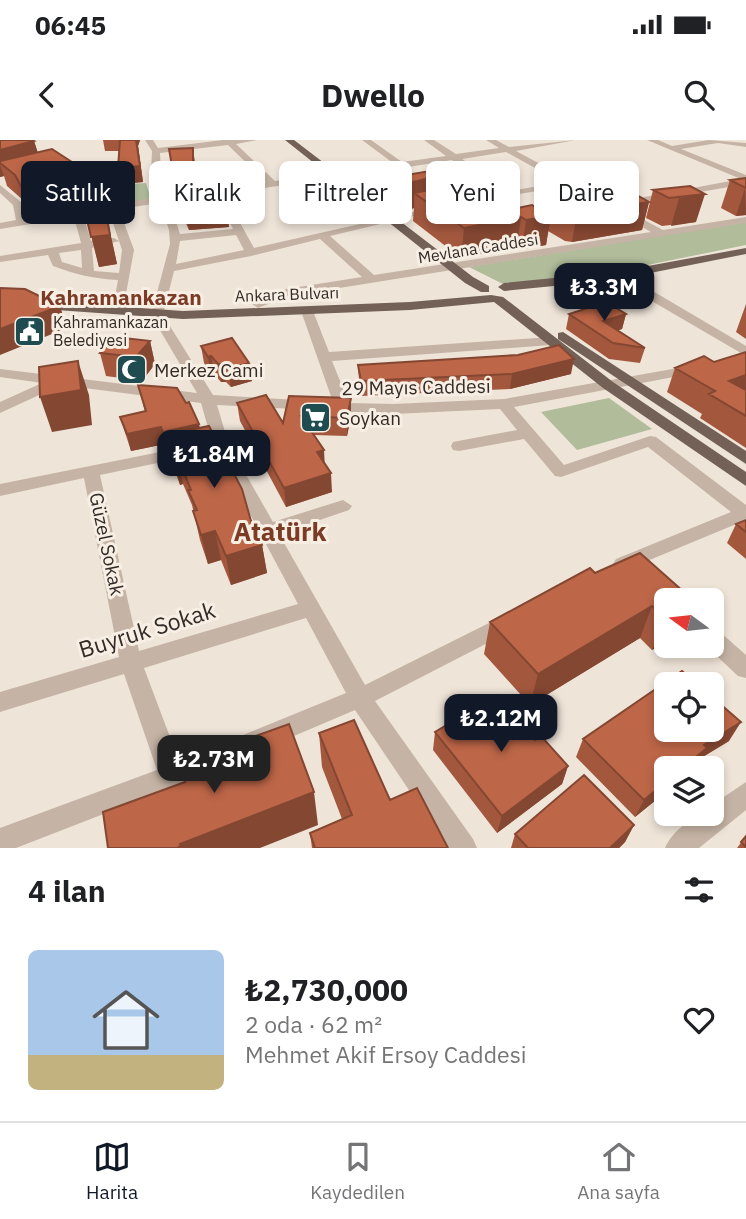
<!DOCTYPE html>
<html lang="tr">
<head>
<meta charset="utf-8">
<style>
  body { margin:0; font-family:"IBM Plex Sans",sans-serif; background:#f6f6f6; color:#202124; height:100vh; display:flex; flex-direction:column; font-size:26px; white-space:nowrap }
  * { box-sizing:border-box; margin:0 }
  p { font-size:23px; color:#757577 }
  .icon { flex:none; width:38px; height:38px; fill:none; stroke:currentColor; stroke-width:2; stroke-linecap:round; stroke-linejoin:round }
  .map { position:relative; height:708px; overflow:hidden }
  .details { display:flex; flex-direction:column; background:#fff; flex:1 }
  .details>* { flex:none }
  .hud { position:absolute; left:21px; top:21px; width:705px; height:63px; display:flex; gap:14px }
  .needle { width:46px; rotate:285deg }
  .buttons { position:absolute; left:654px; top:448px; display:grid; gap:14px }
  .buttons a { display:grid; place-items:center; width:70px; height:70px; border-radius:10px; background:#fff; box-shadow:0 4px 10px #0003; font-size:35px }
  .price { position:absolute; translate:-50% -60px; padding:0 16px; border-radius:14px; background:#111827; color:#fff; font-size:23px; line-height:46px; filter:drop-shadow(0 2px 4px #0008) }
  .price::after { content:''; position:absolute; left:50%; top:42px; width:21px; height:16px; margin-left:-10px; background:inherit; clip-path:polygon(0 0,100% 0,50% 100%) }
  .price.active { background:#222; color:#fff }
  ul { padding:0; list-style:none }
  li { display:flex; align-items:center; gap:21px; height:175px; padding:0 28px }
  li span { display:grid; place-items:center; flex:none; width:196px; height:140px; border-radius:10px; color:#555 }
  li>.icon { margin-inline-start:auto }
  span .icon { width:84px; height:84px; fill:#fffc; stroke-width:1 }
  li b { font-size:30px }
  h2 { display:flex; justify-content:space-between; align-items:center; height:84px; padding:0 28px; font-size:30px }
  .pill { padding:0 24px; border-radius:10px; background:#fff; box-shadow:0 4px 10px #0003; font-size:24px; line-height:63px }
  .pill.active { background:#111827; color:#fff }
  .status { display:flex; justify-content:space-between; align-items:center; height:49px; padding:0 35px; background:#fff; direction:ltr }
  .status svg { height:19px; fill:currentColor }
  header { display:flex; justify-content:space-between; align-items:center; height:91px; padding:0 28px; background:#fff; font-size:32px; font-weight:700 }
  .menu { display:flex; justify-content:space-around; align-items:center; height:98px; border-top:2px solid #e0e0e0; background:#fff; font-size:19px; color:#757577 }
  .menu a { display:grid; justify-items:center; gap:4px }
  .menu .active { color:#111827 }
  .map>svg:first-child { display:block }
  .green { fill:#b0bc9a }
  .lines { fill:none; stroke-linecap:round; stroke-linejoin:round }
  .minor { fill:#c5b4a5; fill-rule:evenodd }
  .major { fill:#736158; fill-rule:evenodd }
  .wall { fill:#a3583e }
  .shaded-wall { fill:#844732 }
  .building { fill:#bd6648; stroke:#844732; stroke-width:2 }
  .labels { text-anchor:middle; stroke-width:6; stroke-linejoin:round; paint-order:stroke }
  .far-street-label { font-size:16px; fill:#322a26; stroke:#f7eee4 }
  .far-poi-label { font-size:16px; fill:#322a26; stroke:#f7eee4; text-anchor:start }
  .poi-label { font-size:19px; fill:#322a26; stroke:#f7eee4; text-anchor:start }
  .street-label { font-size:19px; fill:#322a26; stroke:#f7eee4 }
  .far-district-label { font-size:21px; font-weight:bold; fill:#7b3b25; stroke:#f7eee4 }
  .near-street-label { font-size:23px; fill:#322a26; stroke:#f7eee4 }
  .district-label { font-size:26px; font-weight:bold; fill:#7b3b25; stroke:#f7eee4 }
</style>
</head>
<body>
<div class="status"><b>06:45</b><svg viewBox="0 0 49 12"><path d="M0 12V9h3v3zM5 12V6h3v6zM10 12V3h3v9zM15 12V0h3v12zM26 1h20v11H26zM47 4h2v5h-2z"/></svg></div>
<header><svg class="icon" aria-label="back" viewBox="0 0 24 24"><path d="M15 5l-7 7 7 7"/></svg>Dwello<svg class="icon" aria-label="search" viewBox="0 0 24 24"><circle cx="10" cy="10" r="6"/><path d="M15 15l6 6"/></svg></header>
<div class="map">
<svg width="746" height="708" viewBox="0 0 746 708">
  <rect width="100%" height="100%" fill="#efe4d8"/>
  <path class="green" d="M146,43l5,16 -37,5 -10,-11 11,-2v-6z
    M746,82v23l-143,29 -100,10 -34,-17z
    M609,258l43,31 -75,21 -36,-38z"/>
  <g class="lines">
    <path class="minor" d="M145,0h8l5,8 65,-8h34l-21,4 39,37 118,-18 -31,-23h9l31,22 44,-6 -22,-16h10l22,14 43,-6 -13,-8h10l13,7 67,-7 -60,11 147,79 83,-13v6l-457,73 -31,12 -6,-4 2,-3 32,-12 76,-12 -42,-38 -69,17 -77,15 -11,44 50,80 120,7 -32,-91 6,-4 6,4 16,41 222,-15 7,4 -7,4 -219,16 17,42 44,1 111,-5 191,-34 7,4 -7,4 -181,34 50,58 86,-29 6,1 90,68v15l-123,51 -7,-2 -3,-5 3,-5 115,-47 -83,-65 -87,30 -6,-1 -31,-37 -65,12 -6,-1 -2,-4 2,-4 64,-12 -17,-21 -107,5 -176,-9 12,40 44,77 70,-22 9,6 -3,4 -70,24 86,151 136,-68 7,-2 7,2 3,6 -3,6 -140,72 98,138 4,9h-29l-93,-138 -174,74 -165,64h-16v-20l157,-58 -33,-96 -124,38v-20l119,-35 -35,-179 -84,18v-12l190,-38 6,1 2,4 -2,4 -96,20 39,176 159,-47 -85,-159 -12,-42 -140,-18 -61,28v-11l42,-19 -42,-6v-8l197,24 -46,-78 19,-71 -1,-14 -9,-27 -41,6 15,41 -10,55h-8l-2,-3 4,-22c-23,-1 -44,-6 -65,-14l-5,-11 -48,7v-6l81,-13 -7,-26 -74,12v-6l16,-3 -3,-15 -13,-12v-8l21,17 5,17 79,-14 -39,-34 -1,-2 4,-3 19,13 27,25 44,-7 -8,-23 1,-23zM228,5l38,37 -98,14 -7,-22 -1,-21zM506,12l54,30 -49,9 -49,-32zM452,20l49,32 -25,5v4l92,-15 83,46 -277,43 -44,-39 109,-26v-4l-185,42 -30,-54 175,-26 6,3 3,-4zM215,55l18,34 -53,5 -10,-32zM109,71l13,39 -3,23 -25,-2 -2,-23 27,-7 -5,-3 -23,3 -8,-26zM236,95l8,15 -68,14 4,-23zM81,110l1,18 -20,-6 -3,-9zM306,478l40,75 -167,68 -35,-93z
      M647,0h11l14,6 37,-6 37,3v4l-28,-4 -37,6 65,26v9l-126,22 -2,-2 5,-3 118,-22z
      M626,140h8l112,66v10l-120,-70z
      M712,489l8,3 26,23v23l-8,-2 -32,-30h6z
      M746,642v28l-47,38h-34c7,-17 29,-34 47,-34v-9z"/>
    <path class="major" d="M285,0h9l179,137 16,9v6h-8l-16,-9z
      M746,108v6l-131,26 -111,11 -6,-4 6,-4 111,-11z
      M491,155l12,2 110,85 133,90v14l-143,-98 -109,-86 -84,8 -227,9 -183,-13v-8l183,13 227,-9z
      M563,192l183,119v13l-188,-125v-6z"/>
  </g>
  <path class="wall" d="M0,0l34,1 4,12 46,20 6,23 15,22h2l10,46 -18,3 -17,-67 -27,6 1,5 -25,4 -8,-15 -16,-14 -3,-10 -4,1z
    M103,0h37l-2,6 5,36 -21,2 -4,-16 1,-17h-14z
    M193,8l3,25 1,12 28,14 4,28 -40,3 -7,-15 -4,-23h-2l-7,-43z
    M400,36h38l-1,12h64l-1,13 13,8 30,2 2,-17 46,6 58,2 -7,28 -70,12 -7,-1 -17,-10 -2,14 -24,4 -5,-3 -56,12 -48,-37 1,-13 -6,2 -9,-7z
    M746,38v37l-10,1 -15,-8 9,-28z
    M690,46l6,36 -34,4 -16,-8 7,-28z
    M746,164v35l-10,-7z
    M569,174h57l-4,15 -4,1 27,18 -5,15 -31,-4 -43,-30z
    M150,201l5,23 -13,17 -36,-5 -6,-23z
    M201,206l51,35 -21,6 -5,-5h-5l-7,-8 -3,1 -7,-12z
    M746,212v96l-46,-30 2,-4 -35,-22 8,-24 39,-6z
    M358,225l213,9 -61,15 -149,7 -2,-16z
    M138,245l62,43 51,93 11,24 5,28 -36,12 -10,-25 -13,4 -8,-24 -8,-35 -9,-21 -3,1 -8,-22 -4,-15h-1l-2,-4 -34,7 -11,-34 25,-5z
    M289,256l62,20 -4,20 -33,-1 18,57 -46,15 -46,-86 -3,-18 46,20z
    M746,380v39l-19,-16 9,-19z
    M595,433l98,27 -26,42 -15,8 -12,-12 -110,67 -46,-51 6,-32z
    M435,592l100,8 33,26 -6,18 -65,49 -64,-83z
    M319,593l71,67 58,48h-136l-2,-15 32,-14 -20,-52z
    M583,599l146,2 -28,17 -4,8 -30,2v23l-32,26 -59,-60z
    M634,685l-9,17 -6,6h-108l4,-14z
    M746,696v12h-9z"/>
  <path class="shaded-wall" d="M136,0h4l-2,6 5,36 -21,2 -4,-16z
    M34,1l8,25 -42,-3v-13z
    M193,8l3,25 1,16 -20,-1 1,4h-2l-4,-26z
    M0,25l4,11 -4,1z
    M78,28h3l2,6 1,-1 6,25 -35,8 1,5 -25,4 -8,-25z
    M438,36l-2,27 -22,-10v15l-6,2 1,-27z
    M501,48l-3,27 -13,-24z
    M745,48l1,27 -10,1z
    M705,54l-9,28 -25,4 8,-28z
    M225,59l4,28 -40,3 -4,-28z
    M649,62l-7,28 -70,12 5,-29z
    M102,67l7,28 -2,-17 10,46 -18,3 -14,-57z
    M551,76l-5,29 -24,4 4,-29z
    M521,77l-4,29 -56,12 3,-30z
    M60,166l7,22 -67,27v-26z
    M626,174l-4,15 -20,7 1,-15z
    M150,201l5,23 -13,17 -6,-24z
    M211,216l3,18 -3,1 -3,-18z
    M574,219l-3,15 -61,15 2,-15z
    M78,221l11,34 3,30 -40,7 -12,-35z
    M249,223l3,18 -21,6 -3,-18z
    M218,224h5l3,18h-5z
    M746,235v21l-17,-15z
    M351,258v18l-4,20v-18z
    M199,284l4,17 -38,-6 3,13h-1l-4,-16z
    M161,287l4,17 -34,7 -4,-17z
    M324,310l1,19 -8,-17z
    M177,316l6,28 -3,1 -7,-28z
    M331,333l1,19 -46,15 -2,-19z
    M215,391l6,29 -13,4 -7,-29z
    M262,405l5,28 -36,12 -5,-29z
    M652,466l-12,32 -110,67 8,-31z
    M667,477v25l-15,8 13,-32z
    M741,582l-12,19 -28,17 -7,10h-12l22,-23z
    M568,626l-6,18 -65,49 5,-17z
    M667,641v10l-32,26 9,-17z
    M314,652l4,33 -58,23h-83l3,-4z
    M634,685l-9,17 -6,6h-9z"/>
  <path class="building" d="M0,0h32l2,1 -34,9z
    M120,0h16l4,26 -22,2z
    M193,8v15l-21,3 -3,-17z
    M52,9l29,19h-3l6,5 -39,9 4,3 -26,5 -8,-15 -15,-12v-2z
    M430,31l8,5 -29,7 -9,-7z
    M746,38v10l-16,-8z
    M485,39l16,9 -16,3 28,18 19,-4 19,11 -25,4 -5,-3 -57,11 -50,-35z
    M216,43l9,16 -40,3 -8,-14z
    M690,46l15,8 -36,4 -16,-8z
    M571,49l20,11 42,-7 16,9 -72,11 -7,-1 -19,-10 6,-1 -12,-7z
    M98,55l4,12 -17,3 -4,-13z
    M107,78l3,17 -19,2 -4,-17z
    M0,148l25,1 35,17 -60,23z
    M606,162l20,12 -23,7 42,27 -32,-5 -44,-29z
    M115,197l35,4 -14,16 -36,-4z
    M232,198l17,25 -21,6 -5,-5h-5l-7,-8 -3,1 -7,-11z
    M559,205l15,14 -62,15 -151,7 -3,-16 160,-10z
    M746,212v23l-17,6 17,9v26l-37,-22 6,-3 -40,-23 29,-12 10,6z
    M78,221l3,29 -41,7 -1,-30z
    M138,245l39,3 9,15 3,-1 10,22 -36,8 -2,-5 -34,7 -7,-17 26,-6z
    M266,255l17,28 6,-27 62,2 -4,20 -46,-2 23,34 -7,2 14,21 -47,15 -47,-85z
    M209,286l33,63 9,32 11,24 -36,11 -11,-25 -14,4 -8,-24 4,-1 -9,-20h3l-14,-34 -4,1 -8,-22z
    M746,380v12l-10,-8z
    M640,413l53,47h-26v17l-2,1 -13,-12 -114,68 -48,-52 100,-54 5,5z
    M682,531l15,13h-30v46h45v-33l29,25 -37,23 3,3 -25,20h-15v13l-23,19 -61,-61z
    M497,555l38,45 6,-4 27,30 -66,50 -67,-84z
    M354,580l36,80 27,-12 31,60h-133l-5,-15 42,-18 -33,-82z
    M289,584l25,68 -134,52 1,2 -4,2h-69l-5,-36 82,-30 -2,-11 69,-25 -2,-8z
    M584,635l50,50 -24,23h-82l-13,-14z
    M746,696v11l-5,-5z"/>
  <defs>
    <symbol id="civic-square" viewBox="-11 -11 22 22"><rect x="-9" y="-9" width="18" height="18" rx="4" fill="#1f4c50" stroke="#f7eee4"/><path d="M-.6-6.5H3V-4.5H.6V-3L4-1V1h2V6H-6V1h2V-1L-.6-3ZM-1.2 2.5V6h2.4V2.5Z" fill="#fff"/></symbol>
    <symbol id="mosque-square" viewBox="-11 -11 22 22"><rect x="-9" y="-9" width="18" height="18" rx="4" fill="#1f4c50" stroke="#f7eee4"/><path d="M3.5-4.9A6 6 0 1 0 3.5 4.9A5 5 0 1 1 3.5-4.9Z" fill="#fff"/></symbol>
    <symbol id="supermarket-square" viewBox="-11 -11 22 22"><rect x="-9" y="-9" width="18" height="18" rx="4" fill="#1f4c50" stroke="#f7eee4"/><path d="M-6-5.5h2.5l.6 2H6L4.5 2H-2.5L-4.4-4H-6ZM-1.5 3.2a1.3 1.3 0 1 0 .1 0ZM3 3.2a1.3 1.3 0 1 0 .1 0Z" fill="#fff"/></symbol>
  </defs>
  <g fill-rule="evenodd">
    <use href="#civic-square" x="12" y="174" width="35" height="35"/>
    <use href="#mosque-square" x="114" y="212" width="35" height="35"/>
    <use href="#supermarket-square" x="298" y="260" width="35" height="35"/>
  </g>
  <g class="labels">
    <g class="far-street-label">
      <text transform="translate(478 108) rotate(-9)" y="6">Mevlana Caddesi</text>
      <text transform="translate(287 154) rotate(-2)" y="6">Ankara Bulvarı</text>
    </g>
    <g class="far-poi-label">
      <text x="53" y="188">Kahramankazan<tspan x="53" dy="18">Belediyesi</tspan></text>
    </g>
    <g class="poi-label">
      <text x="154" y="237">Merkez Cami</text>
      <text x="339" y="285">Soykan</text>
    </g>
    <g class="street-label">
      <text transform="translate(416 247) rotate(-1)" y="7">29 Mayıs Caddesi</text>
      <text transform="translate(107 404) rotate(78)" y="7">Güzel Sokak</text>
    </g>
    <g class="far-district-label">
      <text x="121" y="165">Kahramankazan</text>
    </g>
    <g class="near-street-label">
      <text transform="translate(147 490) rotate(-17)" y="8">Buyruk Sokak</text>
    </g>
    <g class="district-label">
      <text x="280" y="401">Atatürk</text>
    </g>
  </g>
</svg>
<div class="buttons">
<a><svg class="needle" viewBox="-14 -14 28 28"><path d="M0-13l5 13h-10z" fill="#e53935"/><path d="M0 13l5-13h-10z" fill="#757577"/></svg></a>
<a><svg class="icon" aria-label="locate" viewBox="0 0 24 24"><circle cx="12" cy="12" r="6"/><path d="M12 2v4M12 18v4M2 12h4M18 12h4"/></svg></a>
<a><svg class="icon" aria-label="layers" viewBox="0 0 24 24"><path d="M12 4l9 5-9 5-9-5zM3 14l9 5 9-5"/></svg></a>
</div>
<b class="price" style="left:604px;top:183px">₺3.3M</b>
<b class="price" style="left:214px;top:350px">₺1.84M</b>
<b class="price" style="left:501px;top:614px">₺2.12M</b>
<b class="price active" style="left:214px;top:655px">₺2.73M</b>
<div class="hud">
<a class="pill active">Satılık</a>
<a class="pill">Kiralık</a>
<a class="pill">Filtreler</a>
<a class="pill">Yeni</a>
<a class="pill">Daire</a>
</div>
</div>
<section class="details">
<h2>4 ilan<svg class="icon" aria-label="filters" viewBox="0 0 24 24"><path d="M4 7h16M4 17h16"/><circle cx="9" cy="7" r="2"/><circle cx="15" cy="17" r="2"/></svg></h2>
<ul>
<li><span style="background:linear-gradient(#a9c7e8 75%,#c2b280 0)"><svg class="icon" aria-label="home" viewBox="0 0 24 24"><path d="M3 11l9-7 9 7M6 9v11h12V9"/></svg></span><div><b>₺2,730,000</b><p>2 oda · 62 m²</p><p>Mehmet Akif Ersoy Caddesi</p></div><svg class="icon" aria-label="heart" viewBox="0 0 24 24"><path d="M12 20l-8-8c-3-5 5-10 8-4 3-6 11-1 8 4z"/></svg></li>
</ul>
</section>
<nav class="menu">
<a class="active"><svg class="icon" aria-label="map" viewBox="0 0 24 24"><path d="M3 6l6-2 6 2 6-2v14l-6 2-6-2-6 2zM9 4v14M15 6v14"/></svg>Harita</a>
<a><svg class="icon" aria-label="saved" viewBox="0 0 24 24"><path d="M7 4h10v16l-5-4-5 4z"/></svg>Kaydedilen</a>
<a><svg class="icon" aria-label="home" viewBox="0 0 24 24"><path d="M3 11l9-7 9 7M6 9v11h12V9"/></svg>Ana sayfa</a>
</nav>
</body>
</html>
